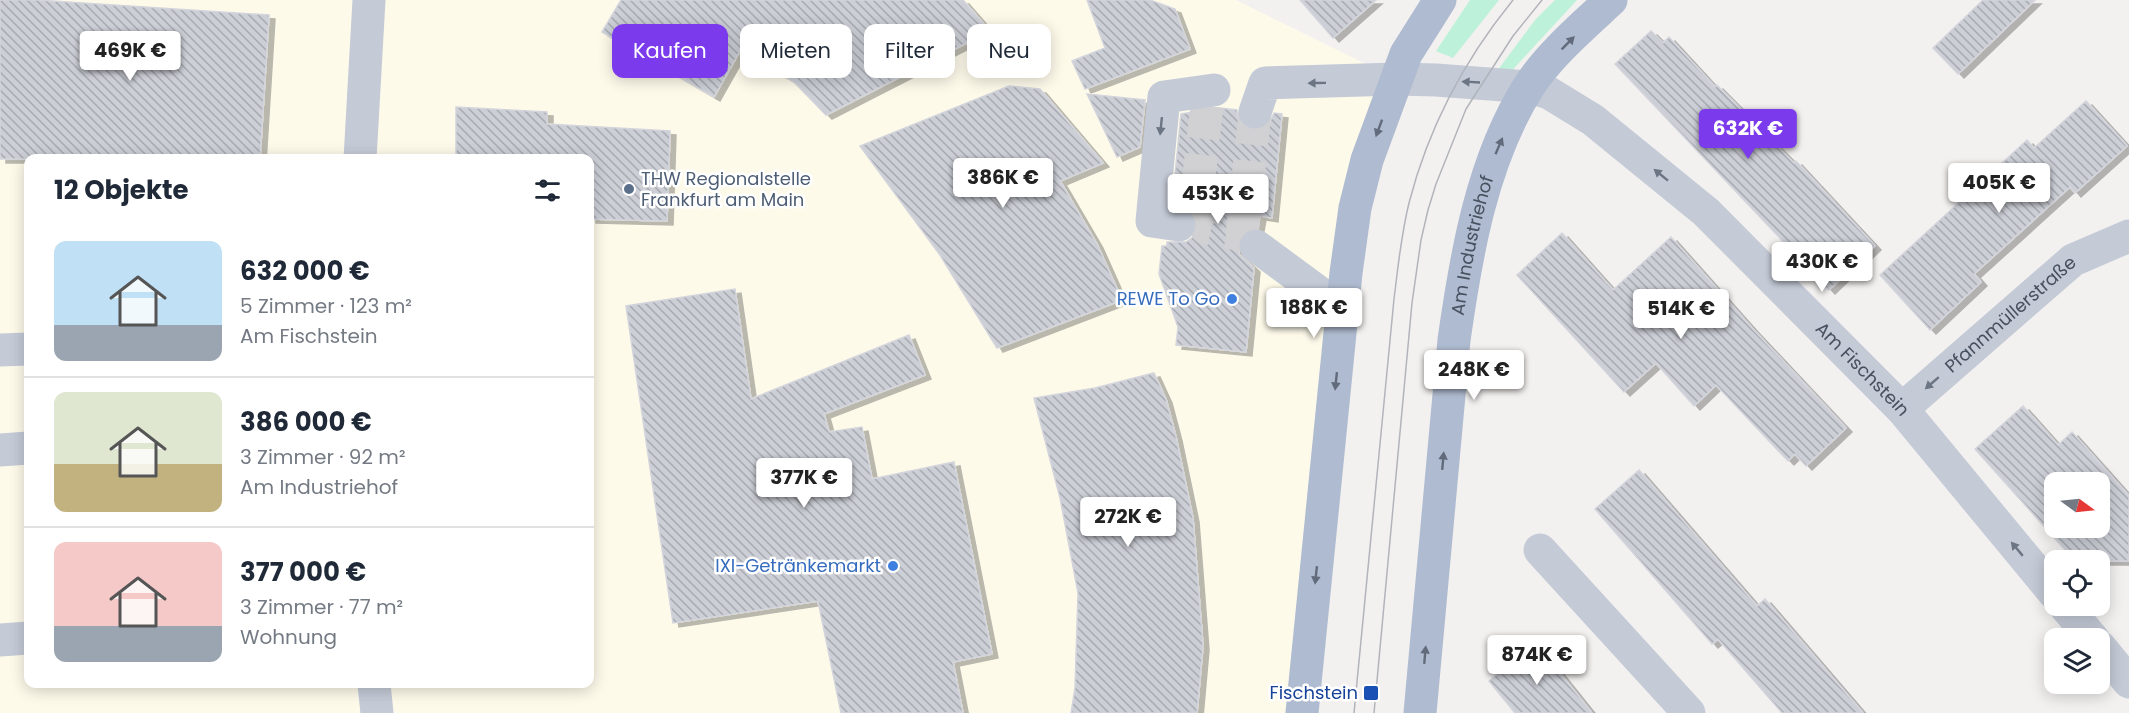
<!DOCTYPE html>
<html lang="de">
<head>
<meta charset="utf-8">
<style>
  body { margin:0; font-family:Poppins,sans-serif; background:#f6f6f7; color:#1f2937; height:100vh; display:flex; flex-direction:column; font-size:22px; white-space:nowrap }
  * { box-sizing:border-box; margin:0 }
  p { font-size:20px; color:#747a83 }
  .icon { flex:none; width:33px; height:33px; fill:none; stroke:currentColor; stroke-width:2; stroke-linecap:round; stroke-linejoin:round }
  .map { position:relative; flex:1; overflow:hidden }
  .side { position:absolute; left:24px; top:154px; width:570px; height:534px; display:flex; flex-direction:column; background:#fff; border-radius:12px; box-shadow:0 3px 15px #0003 }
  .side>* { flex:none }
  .guide { position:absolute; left:612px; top:24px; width:570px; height:54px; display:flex; gap:12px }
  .needle { width:39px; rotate:105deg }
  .controls { position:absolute; left:2044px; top:472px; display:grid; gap:12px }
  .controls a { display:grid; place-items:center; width:66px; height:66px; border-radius:12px; background:#fff; box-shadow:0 3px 15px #0003; font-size:30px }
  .price { position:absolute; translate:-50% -51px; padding:0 14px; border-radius:6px; background:#fff; color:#222; font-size:20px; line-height:39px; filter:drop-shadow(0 2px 3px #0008) }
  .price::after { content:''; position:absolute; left:50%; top:36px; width:18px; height:14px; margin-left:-9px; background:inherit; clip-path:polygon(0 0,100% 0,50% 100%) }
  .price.active { background:#7c3aed; color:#fff }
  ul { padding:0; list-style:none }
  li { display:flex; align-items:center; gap:18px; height:150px; padding:0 30px }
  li+li { border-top:2px solid #e0e1e3 }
  li span { display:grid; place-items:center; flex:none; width:168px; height:120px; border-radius:12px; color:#555 }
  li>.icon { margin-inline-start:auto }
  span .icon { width:72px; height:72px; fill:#fffc; stroke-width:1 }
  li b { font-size:26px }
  h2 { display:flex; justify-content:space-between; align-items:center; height:72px; padding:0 30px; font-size:26px }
  .pill { padding:0 21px; border-radius:12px; background:#fff; box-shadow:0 3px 15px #0003; font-size:21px; line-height:54px }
  .pill.active { background:#7c3aed; color:#fff }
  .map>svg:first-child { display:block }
  .commercial { fill:#fdfaea; fill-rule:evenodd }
  .green { fill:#bef1d9 }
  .building { fill:url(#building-back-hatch); stroke:#d4d5dc; stroke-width:1.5; fill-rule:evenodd; filter:url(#shadow) }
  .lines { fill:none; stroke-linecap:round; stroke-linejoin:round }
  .minor-tunnel { stroke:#d1d1d3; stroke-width:33; stroke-dasharray:33 16; stroke-linecap:butt }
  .minor { stroke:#c4cad6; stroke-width:33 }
  .major { stroke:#afbbd0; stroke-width:33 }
  .tram { stroke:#b2b4bb; stroke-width:1.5 }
  .oneway { fill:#616b7b }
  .oneway2 { fill:#6c7583 }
  .service-dot { fill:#5c6f8a; stroke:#fff; stroke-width:2 }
  .shop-dot { fill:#3f7fe0; stroke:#fff; stroke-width:2 }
  .transit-dot { fill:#1a4fb4; stroke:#fff; stroke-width:2 }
  .labels { text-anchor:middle; stroke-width:5; stroke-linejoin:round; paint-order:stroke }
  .service-label { font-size:18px; fill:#4e5e75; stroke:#fff; text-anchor:start }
  .street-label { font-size:18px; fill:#47505f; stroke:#fff }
  .shop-label { font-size:18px; fill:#366cbe; stroke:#fff; text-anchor:end }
  .transit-label { font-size:18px; fill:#164399; stroke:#fff; text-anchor:end }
</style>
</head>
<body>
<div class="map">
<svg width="2129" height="713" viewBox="0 0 2129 713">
  <defs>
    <pattern id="building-back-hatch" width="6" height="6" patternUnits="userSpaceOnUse" patternTransform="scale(1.5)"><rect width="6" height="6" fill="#cccfd6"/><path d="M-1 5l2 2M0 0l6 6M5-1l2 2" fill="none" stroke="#a7aab1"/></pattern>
    <filter id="shadow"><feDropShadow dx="6" dy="4" stdDeviation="0" flood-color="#0004"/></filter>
  </defs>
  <rect width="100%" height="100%" fill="#f3f1f0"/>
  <path class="commercial" d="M0,0h1236l160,79 -41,129 -53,505h-1302zM28,159h562v525h-562z"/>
  <path class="green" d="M1470,0h29l-46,58 -17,-7z
    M1555,0h22l-70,76 -10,-5 38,-51z"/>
  <path class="building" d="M0,0h37l232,15 -9,144h-260z
    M621,0h342l27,31 -164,84 -33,-34 -53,-30 -26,46 -112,-65z
    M1087,0h63l25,9 15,40 -105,40 -13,-28 33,-13z
    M1300,0h76l-43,38z
    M1983,0h52l-77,74 -25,-26z
    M1651,31l12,12 6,-6 46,50 2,-2 77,78 2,-2 79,85 -46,44 -214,-226z
    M1009,86l31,3 63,74 -43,18 37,63 25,56 -125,48 -57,-93 -80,-109z
    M1087,94l58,6 -5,47 -23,10z
    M2086,101l41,45 -52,47 -5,-6 -96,87 7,8 -51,48 -50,-55 147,-135 7,8z
    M456,107l91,5v12l123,7 -3,90 -77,-2v-60h-134z
    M1219,108l18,2v6l4,8 8,6h10l9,-4 6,-13 8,1 -10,104 -12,-2 -2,11 -10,2 -7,5 -3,9 1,11 15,14 -8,84 -70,-7 2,-18 -19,-53 3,-28h5v-4h19l8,-6 4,-9 -1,-8 -6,-8 -19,-6 9,-91z
    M1562,233l51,57 58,-53 81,91 94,100 -40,38 -11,-12 -7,7 -72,-76 -22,21 -38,-43 -32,29 -107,-117z
    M735,289l16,110 158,-64 16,40 -101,39 5,18 33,-5 10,52 82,-17 38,192 -39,8 10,51h-122l-23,-112 -145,22 -47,-317z
    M1154,373l12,26 10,38 17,81 10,128 -6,67h-126l4,-25 3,-95 -18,-95 -26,-100 61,-10z
    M2023,406l35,39 14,-13 57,64v65h-54l-100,-112zM2055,483h45v45h-45z
    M1639,470l118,136 8,-7 98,114h-81l-64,-74 -6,5 -117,-135z
    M1536,643l56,70h-77l-26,-32z"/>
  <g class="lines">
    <path class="minor-tunnel" d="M1207,106l-12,104 11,18 36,7
      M1255,112l-13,123 14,11"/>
    <g class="minor">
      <path id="s1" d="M1255,112l10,-29 131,-4 40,1 93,7 20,6 44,27 113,92 196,197 153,185"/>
      <path d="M360,159l9,-159"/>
      <path d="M1179,225l-27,-4 12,-124 50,-7"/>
      <path d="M1256,246l87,64"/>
      <path d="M0,350l28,-1"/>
      <path id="s2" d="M1902,409l171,-149 56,-24"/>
      <path d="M0,450l28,-2"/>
      <path d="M1540,550l149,163"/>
      <path d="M2065,606l28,33"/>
      <path d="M0,640l28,-2"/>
      <path d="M2100,647l29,35"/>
      <path d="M374,684l3,29"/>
    </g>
    <g class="major">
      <path d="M1302,713l44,-440 9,-65 12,-48 39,-106 34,-54"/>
      <path id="s3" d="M1420,713l34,-373c12,-85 28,-180 75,-254 20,-31 55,-61 82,-86"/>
    </g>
    <path class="tram" d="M1354,713l40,-414c4,-32 7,-64 15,-96 19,-74 56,-144 104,-203
      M1374,713l38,-410 9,-63 7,-30 8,-26 30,-75 47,-73 29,-36"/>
  </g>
  <defs><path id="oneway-solid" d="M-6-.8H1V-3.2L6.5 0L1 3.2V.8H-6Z" transform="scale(1.5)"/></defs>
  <g class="oneway">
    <use href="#oneway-solid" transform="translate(1568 43) rotate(-45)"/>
    <use href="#oneway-solid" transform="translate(1379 128) rotate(110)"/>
    <use href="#oneway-solid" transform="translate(1499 146) rotate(-67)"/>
    <use href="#oneway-solid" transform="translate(1336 381) rotate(96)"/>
    <use href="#oneway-solid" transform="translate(1443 461) rotate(-85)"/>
    <use href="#oneway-solid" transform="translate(1316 575) rotate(96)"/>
    <use href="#oneway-solid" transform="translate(1425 655) rotate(-85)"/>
  </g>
  <g class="oneway2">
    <use href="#oneway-solid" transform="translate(1471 82) rotate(-177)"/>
    <use href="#oneway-solid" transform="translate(1317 83) rotate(179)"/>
    <use href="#oneway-solid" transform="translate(1161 126) rotate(96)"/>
    <use href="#oneway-solid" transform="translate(1661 175) rotate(-141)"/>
    <use href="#oneway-solid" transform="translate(1932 383) rotate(139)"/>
    <use href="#oneway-solid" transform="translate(2017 549) rotate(-130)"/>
  </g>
  <circle class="service-dot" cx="629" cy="189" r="6"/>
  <g class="shop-dot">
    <circle cx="1232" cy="299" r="6"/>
    <circle cx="893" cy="566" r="6"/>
  </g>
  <rect class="transit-dot" x="1363" y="685" width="16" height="16" rx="3"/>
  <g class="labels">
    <g class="service-label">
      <text x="641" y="185">THW Regionalstelle<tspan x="641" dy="21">Frankfurt am Main</tspan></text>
    </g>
    <g class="street-label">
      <text dy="6" stroke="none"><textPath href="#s3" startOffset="471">Am Industriehof</textPath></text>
      <text dy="6" stroke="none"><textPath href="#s2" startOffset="144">Pfannmüllerstraße</textPath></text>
      <text dy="6" stroke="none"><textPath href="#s1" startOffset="735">Am Fischstein</textPath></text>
    </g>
    <g class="shop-label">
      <text x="1220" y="305">REWE To Go</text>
      <text x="881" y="572">IXI-Getränkemarkt</text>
    </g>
    <g class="transit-label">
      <text x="1358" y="699">Fischstein</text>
    </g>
  </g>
</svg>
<div class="controls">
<a><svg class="needle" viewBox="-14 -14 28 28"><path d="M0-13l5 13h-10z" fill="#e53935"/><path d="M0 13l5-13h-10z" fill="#747a83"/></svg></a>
<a><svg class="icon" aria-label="locate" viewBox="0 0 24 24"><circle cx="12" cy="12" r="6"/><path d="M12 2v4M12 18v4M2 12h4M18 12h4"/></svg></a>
<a><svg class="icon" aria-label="layers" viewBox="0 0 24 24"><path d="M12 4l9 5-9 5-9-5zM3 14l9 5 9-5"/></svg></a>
</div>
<b class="price" style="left:130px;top:82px">469K €</b>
<b class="price active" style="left:1748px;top:160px">632K €</b>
<b class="price" style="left:1003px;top:209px">386K €</b>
<b class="price" style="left:1999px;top:214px">405K €</b>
<b class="price" style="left:1218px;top:225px">453K €</b>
<b class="price" style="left:1822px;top:293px">430K €</b>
<b class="price" style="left:1314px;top:339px">188K €</b>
<b class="price" style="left:1681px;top:340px">514K €</b>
<b class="price" style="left:1474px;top:401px">248K €</b>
<b class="price" style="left:804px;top:509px">377K €</b>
<b class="price" style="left:1128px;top:548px">272K €</b>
<b class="price" style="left:1537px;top:686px">874K €</b>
<div class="guide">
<a class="pill active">Kaufen</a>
<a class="pill">Mieten</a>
<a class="pill">Filter</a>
<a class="pill">Neu</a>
</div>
<section class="side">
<h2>12 Objekte<svg class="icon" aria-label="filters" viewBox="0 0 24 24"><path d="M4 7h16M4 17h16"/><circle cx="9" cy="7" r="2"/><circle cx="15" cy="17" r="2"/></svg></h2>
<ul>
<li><span style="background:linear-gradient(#bfe0f5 70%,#9aa5b1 0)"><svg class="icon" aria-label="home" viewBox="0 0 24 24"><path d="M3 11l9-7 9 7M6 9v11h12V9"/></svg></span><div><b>632 000 €</b><p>5 Zimmer · 123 m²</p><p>Am Fischstein</p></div></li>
<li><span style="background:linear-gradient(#dfe7d0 60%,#c2b280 0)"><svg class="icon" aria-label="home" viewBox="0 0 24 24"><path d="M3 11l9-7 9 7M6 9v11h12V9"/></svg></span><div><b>386 000 €</b><p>3 Zimmer · 92 m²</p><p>Am Industriehof</p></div></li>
<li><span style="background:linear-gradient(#f6c9c9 70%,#9aa5b1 0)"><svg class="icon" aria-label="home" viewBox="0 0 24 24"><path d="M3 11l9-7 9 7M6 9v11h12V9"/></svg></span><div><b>377 000 €</b><p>3 Zimmer · 77 m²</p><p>Wohnung</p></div></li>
</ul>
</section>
</div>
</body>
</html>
